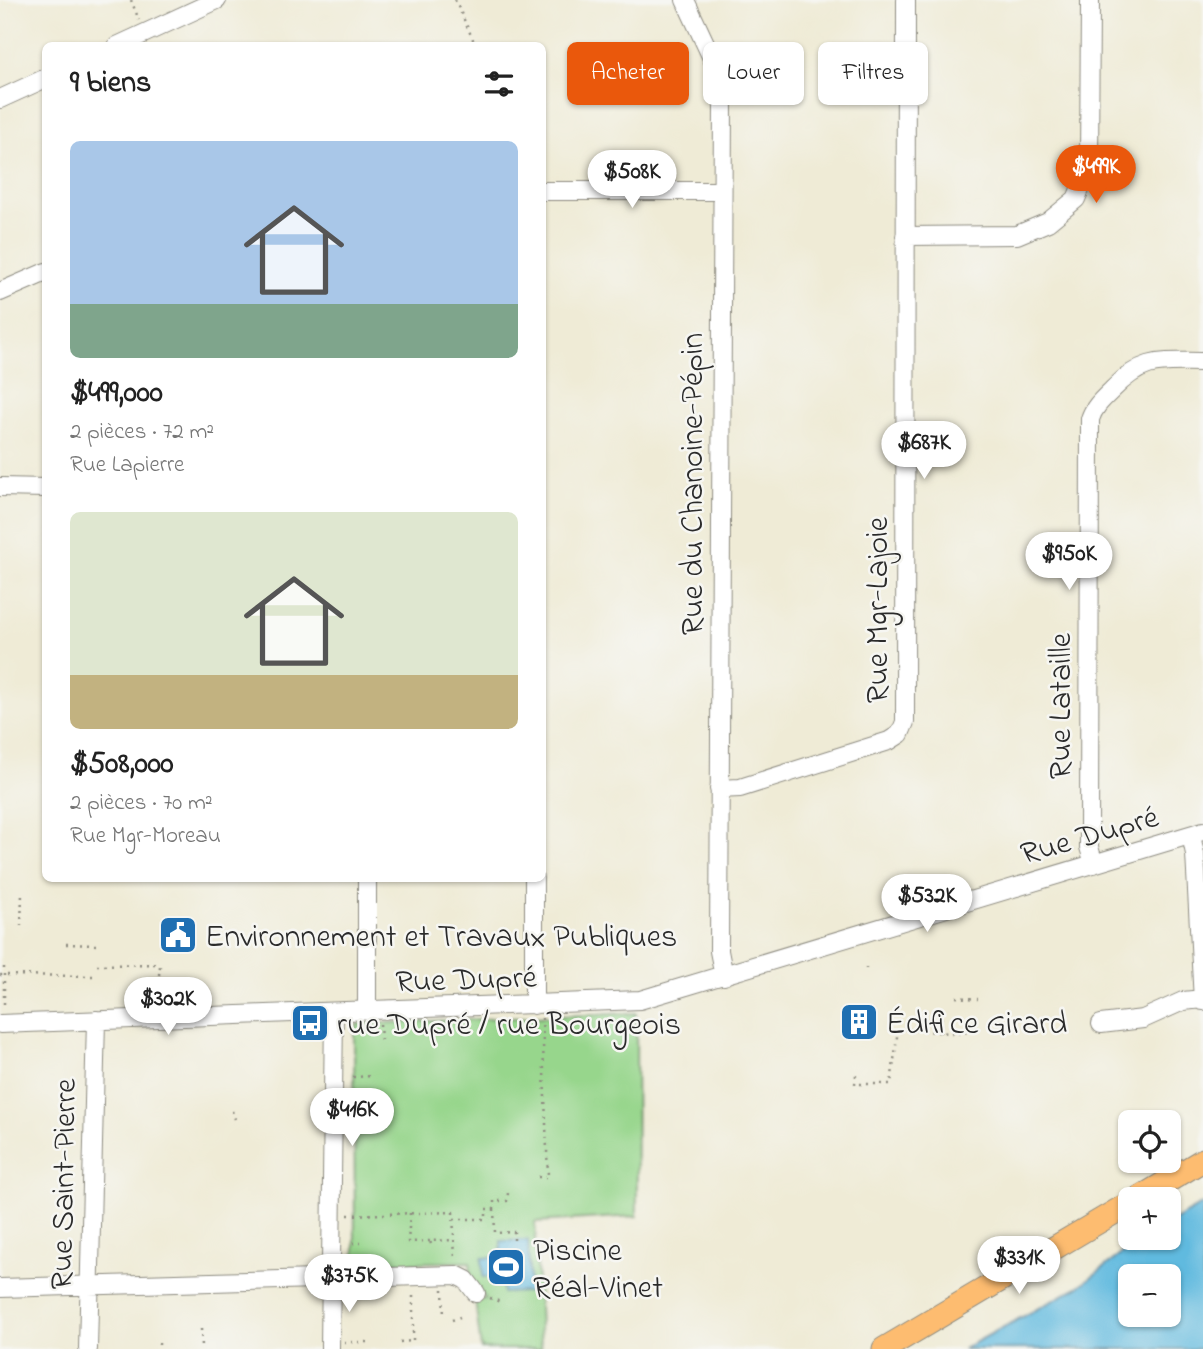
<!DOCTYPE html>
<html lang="fr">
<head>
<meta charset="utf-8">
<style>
  body { margin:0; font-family:"Indie Flower",sans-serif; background:#f2f2f2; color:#222; height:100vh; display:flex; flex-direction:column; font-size:26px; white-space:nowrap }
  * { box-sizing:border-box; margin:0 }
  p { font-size:23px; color:#767676 }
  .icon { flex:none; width:38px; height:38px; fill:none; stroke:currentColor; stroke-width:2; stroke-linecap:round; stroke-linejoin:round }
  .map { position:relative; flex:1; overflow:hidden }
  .drawer { position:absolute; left:42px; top:42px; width:504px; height:840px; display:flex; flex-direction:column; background:#fff; border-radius:10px; box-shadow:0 2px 5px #0004 }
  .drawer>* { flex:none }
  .top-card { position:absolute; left:567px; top:42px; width:530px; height:63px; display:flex; gap:14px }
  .buttons { position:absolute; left:1118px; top:1110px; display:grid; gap:14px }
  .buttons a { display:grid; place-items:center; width:63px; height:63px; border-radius:10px; background:#fff; box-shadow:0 2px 5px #0004; font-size:35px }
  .price { position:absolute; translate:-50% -60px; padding:0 16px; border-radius:24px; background:#fff; color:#222; font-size:23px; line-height:46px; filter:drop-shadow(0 2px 4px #0008) }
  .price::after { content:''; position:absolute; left:50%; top:42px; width:21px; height:16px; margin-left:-10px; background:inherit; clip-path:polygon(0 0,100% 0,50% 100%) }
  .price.on { background:#ea580c; color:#fff }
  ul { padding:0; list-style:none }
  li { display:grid; align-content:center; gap:14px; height:371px; padding:0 28px }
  li span { display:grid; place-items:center; height:217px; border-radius:10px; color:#555 }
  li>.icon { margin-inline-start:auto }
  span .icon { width:126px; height:126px; fill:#fffc; stroke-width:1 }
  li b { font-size:30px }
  h2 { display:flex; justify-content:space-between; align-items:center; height:84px; padding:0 28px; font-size:30px }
  .pill { padding:0 24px; border-radius:10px; background:#fff; box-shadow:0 2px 5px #0004; font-size:24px; line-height:63px }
  .pill.on { background:#ea580c; color:#fff }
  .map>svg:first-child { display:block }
  .green { fill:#97d68c; stroke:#61805c; stroke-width:2 }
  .water { fill:#61badf; stroke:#467285; stroke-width:2; fill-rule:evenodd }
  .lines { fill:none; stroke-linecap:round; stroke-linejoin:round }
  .minor-casing { stroke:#8d8b80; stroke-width:20 }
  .major-casing { stroke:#8d8b80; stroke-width:25 }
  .path { stroke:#8d8b80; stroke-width:2.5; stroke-dasharray:2 5; stroke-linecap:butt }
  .minor { stroke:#fff; stroke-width:18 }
  .major { stroke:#fdbc70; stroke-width:23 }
  .labels { text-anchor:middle; stroke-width:5; stroke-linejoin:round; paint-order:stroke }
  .street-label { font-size:32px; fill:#2b2b2b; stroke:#f6f6f2 }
  .poi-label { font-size:32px; fill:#2b2b2b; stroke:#f6f6f2; text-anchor:start }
</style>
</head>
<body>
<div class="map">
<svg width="1203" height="1349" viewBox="0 0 1203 1349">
  <rect width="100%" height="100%" fill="#f6f6f2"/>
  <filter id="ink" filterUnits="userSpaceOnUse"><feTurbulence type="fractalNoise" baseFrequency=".0143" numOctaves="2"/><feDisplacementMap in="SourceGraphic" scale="14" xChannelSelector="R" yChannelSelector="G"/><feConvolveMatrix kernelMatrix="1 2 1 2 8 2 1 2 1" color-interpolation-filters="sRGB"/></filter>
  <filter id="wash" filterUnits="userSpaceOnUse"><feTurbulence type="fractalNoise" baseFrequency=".00686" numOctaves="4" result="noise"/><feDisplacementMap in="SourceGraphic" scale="28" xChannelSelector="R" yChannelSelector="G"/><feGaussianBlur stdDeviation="1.57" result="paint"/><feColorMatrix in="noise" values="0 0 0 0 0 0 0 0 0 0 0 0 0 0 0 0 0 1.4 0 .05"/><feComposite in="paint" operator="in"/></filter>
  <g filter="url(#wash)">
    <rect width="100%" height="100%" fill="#efebd6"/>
    <path class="green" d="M636,1013l1,203 -102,6 6,127h-60l-6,-49 10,-1 -14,-21 -1,-16 -113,1 -2,-6 -1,-225 4,-8z"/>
    <path class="water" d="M1203,1204v145h-240l115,-62 66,-50h25v-14zM1130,1276h39v38h-39z
      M528,1240l2,52 -27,1 -2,-16h-18l-1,-19 19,-1v-16z"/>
  </g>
  <g filter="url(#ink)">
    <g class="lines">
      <defs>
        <path id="minor" d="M685,0l33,71 5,27 -4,853 5,25
          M117,46l100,-46
          M0,99l46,-21
          M542,191h179
          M905,236l112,-1 31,-13 28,-23 13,-31 1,-168
          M0,292l46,-20
          M0,487l46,1
          M719,789l21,-1 149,-47 11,-7 5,-12 1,-722
          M1191,835l4,19 8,147
          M1094,864l-5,-17 1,-428c4,-13 14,-21 23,-30 31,-32 48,-27 90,-27
          M534,1005v-127
          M367,1011v-133
          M0,1024l640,-24 563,-169
          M1101,1024l42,-5 40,-18 20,-2
          M0,1288l456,-13 10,5 10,13
          M88,1349l8,-329
          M330,1349l4,-337"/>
        <path id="major" d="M1138,1199l65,-39
          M884,1349l246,-146"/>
      </defs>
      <use href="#minor" class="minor-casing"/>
      <use href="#major" class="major-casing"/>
      <path class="path" d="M131,0l8,20
        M455,0l21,46
        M21,926l1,-33
        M66,944l32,1
        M97,965l63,-1
        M4,967v42
        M866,969v-6
        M0,975l97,1
        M159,975l1,-9
        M956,997l22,2
        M542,1018l6,158
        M380,1024l1,18
        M940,1033l2,-22
        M856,1075l-1,9h36l7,-55 66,5 12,-11
        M353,1077l20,-1
        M232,1111l3,8
        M538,1177h8
        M494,1209l1,24 19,-1v8
        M410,1213l-2,29 22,-1
        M348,1215l105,-3 2,48
        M454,1219h32v-10h8v-8h13l1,-8
        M353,1243h8
        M431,1244l-1,-3 24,-1
        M443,1289l1,28
        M490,1298l13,5
        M452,1320l8,-3
        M201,1329l1,17
        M344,1342h25
        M400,1342l13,-1v-47
        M159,1343v6"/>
      <use href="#minor" class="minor"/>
      <use href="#major" class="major"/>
    </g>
  </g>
  <defs>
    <symbol id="civic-square" viewBox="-11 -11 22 22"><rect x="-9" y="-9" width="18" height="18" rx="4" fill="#1f6fb2" stroke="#f6f6f2"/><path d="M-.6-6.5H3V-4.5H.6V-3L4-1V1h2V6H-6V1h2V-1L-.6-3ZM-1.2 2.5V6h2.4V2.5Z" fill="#fff"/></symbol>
    <symbol id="building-square" viewBox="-11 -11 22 22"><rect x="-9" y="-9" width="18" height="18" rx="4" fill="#1f6fb2" stroke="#f6f6f2"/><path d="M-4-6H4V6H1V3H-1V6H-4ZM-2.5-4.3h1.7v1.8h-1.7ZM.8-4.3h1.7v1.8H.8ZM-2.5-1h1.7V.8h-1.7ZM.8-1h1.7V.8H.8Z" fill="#fff"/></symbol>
    <symbol id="bus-square" viewBox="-11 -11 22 22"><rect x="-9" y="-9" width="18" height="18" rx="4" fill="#1f6fb2" stroke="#f6f6f2"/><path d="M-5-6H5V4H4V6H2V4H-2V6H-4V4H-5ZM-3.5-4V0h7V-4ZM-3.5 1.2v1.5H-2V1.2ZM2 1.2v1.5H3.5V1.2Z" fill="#fff"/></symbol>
    <symbol id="stadium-square" viewBox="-11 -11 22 22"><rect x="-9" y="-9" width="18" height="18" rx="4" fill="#1f6fb2" stroke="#f6f6f2"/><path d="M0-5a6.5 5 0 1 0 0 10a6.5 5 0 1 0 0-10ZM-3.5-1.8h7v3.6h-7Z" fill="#fff"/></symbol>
  </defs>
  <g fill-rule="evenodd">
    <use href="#civic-square" x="156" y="913" width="44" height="44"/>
    <use href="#building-square" x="837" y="1000" width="44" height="44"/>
    <use href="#bus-square" x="288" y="1001" width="44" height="44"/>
    <use href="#stadium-square" x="484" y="1245" width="44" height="44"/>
  </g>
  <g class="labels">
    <g class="street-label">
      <text transform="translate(691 484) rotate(-90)" y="11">Rue du Chanoine-Pépin</text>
      <text transform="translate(876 610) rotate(-90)" y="11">Rue Mgr-Lajoie</text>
      <text transform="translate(1059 706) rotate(-90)" y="11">Rue Lataille</text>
      <text transform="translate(1089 834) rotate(-16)" y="11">Rue Dupré</text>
      <text transform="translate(466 978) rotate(-2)" y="11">Rue Dupré</text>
      <text transform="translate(62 1184) rotate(-89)" y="11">Rue Saint-Pierre</text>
    </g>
    <g class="poi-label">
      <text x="205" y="946">Environnement et Travaux Publiques</text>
      <text x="886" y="1033">Édifice Girard</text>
      <text x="337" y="1034">rue Dupré / rue Bourgeois</text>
      <text x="533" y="1260">Piscine<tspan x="533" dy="37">Réal-Vinet</tspan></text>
    </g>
  </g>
</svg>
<div class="buttons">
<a><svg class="icon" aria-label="locate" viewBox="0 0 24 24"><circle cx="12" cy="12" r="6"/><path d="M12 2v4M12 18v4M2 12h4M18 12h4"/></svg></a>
<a>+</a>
<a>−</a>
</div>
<b class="price on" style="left:1096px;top:205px">$499K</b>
<b class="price" style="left:632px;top:210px">$508K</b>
<b class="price" style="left:924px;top:481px">$687K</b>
<b class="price" style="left:1069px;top:592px">$950K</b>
<b class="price" style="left:927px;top:934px">$532K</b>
<b class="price" style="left:168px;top:1037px">$302K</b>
<b class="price" style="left:352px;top:1148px">$416K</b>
<b class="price" style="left:1019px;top:1296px">$331K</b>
<b class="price" style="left:349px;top:1314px">$375K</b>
<div class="top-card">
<a class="pill on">Acheter</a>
<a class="pill">Louer</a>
<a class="pill">Filtres</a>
</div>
<section class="drawer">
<h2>9 biens<svg class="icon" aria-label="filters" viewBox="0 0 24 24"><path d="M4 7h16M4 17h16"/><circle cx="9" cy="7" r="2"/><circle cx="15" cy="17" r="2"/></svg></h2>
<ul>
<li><span style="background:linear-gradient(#a9c7e8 75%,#7fa58c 0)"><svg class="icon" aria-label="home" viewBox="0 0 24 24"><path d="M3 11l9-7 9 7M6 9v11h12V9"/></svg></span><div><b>$499,000</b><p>2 pièces · 72 m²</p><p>Rue Lapierre</p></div></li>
<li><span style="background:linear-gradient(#dfe7d0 75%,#c2b280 0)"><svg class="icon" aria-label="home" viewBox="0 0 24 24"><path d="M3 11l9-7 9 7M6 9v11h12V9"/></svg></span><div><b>$508,000</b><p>2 pièces · 70 m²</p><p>Rue Mgr-Moreau</p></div></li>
</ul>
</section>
</div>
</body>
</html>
